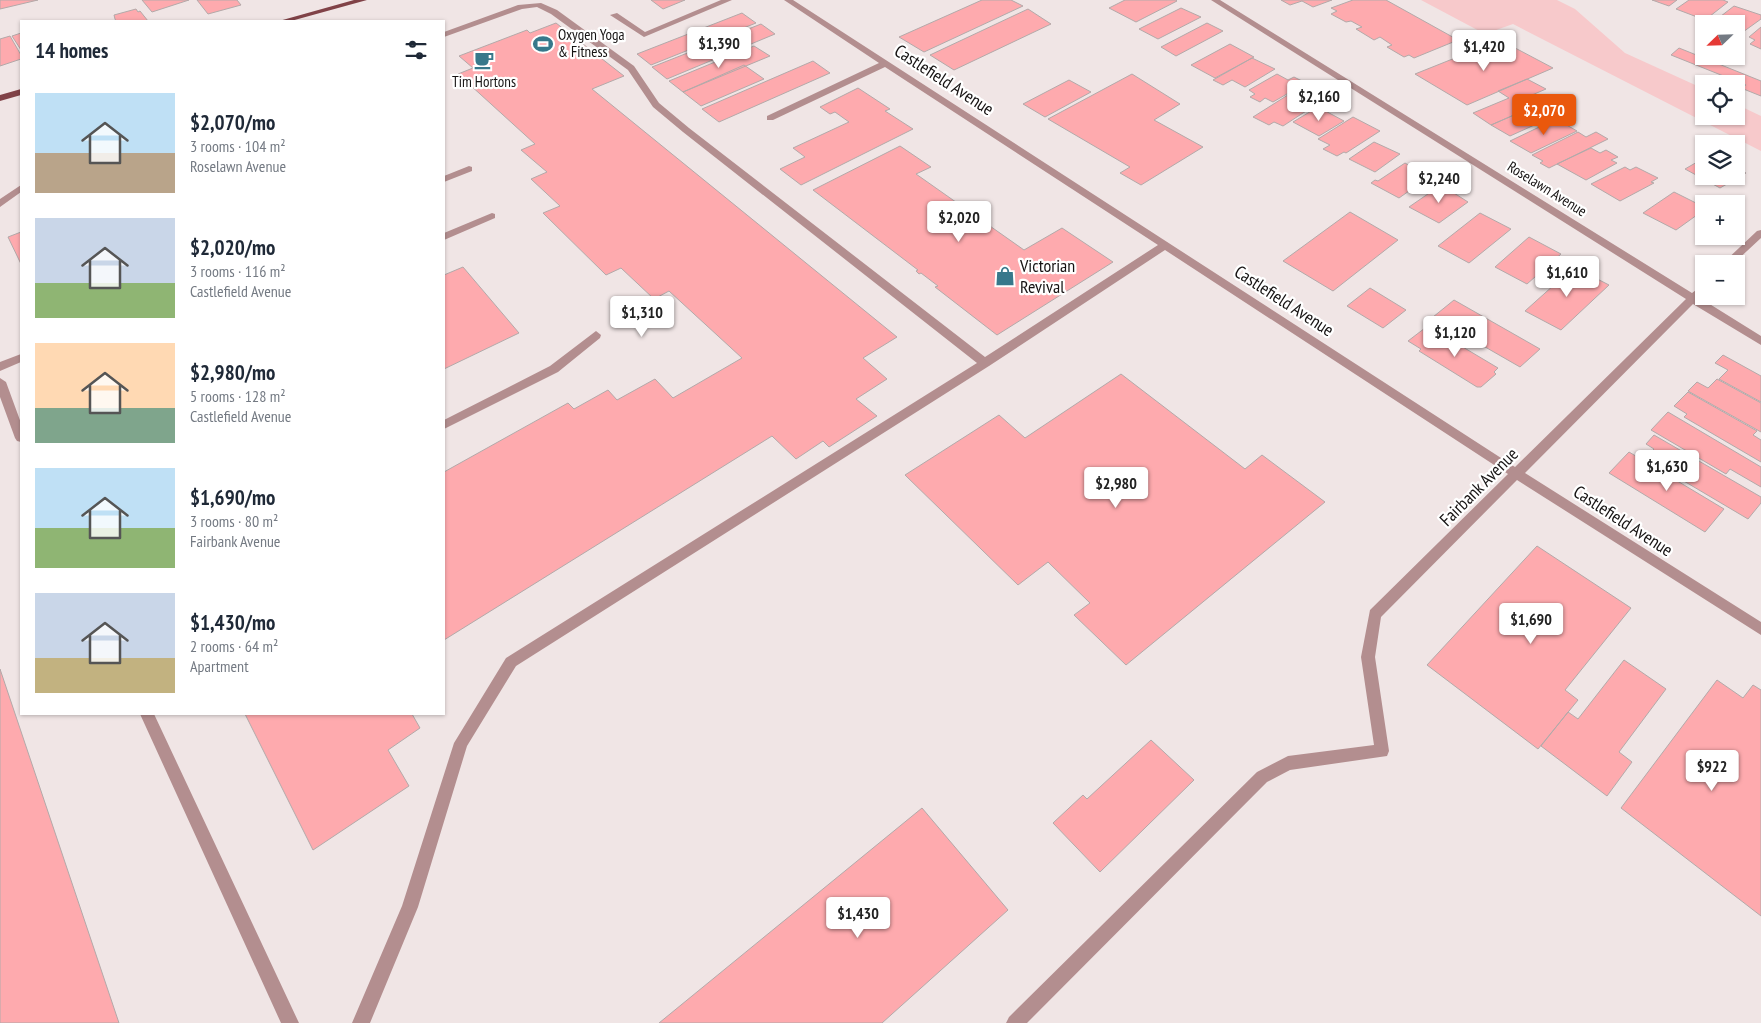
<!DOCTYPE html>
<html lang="en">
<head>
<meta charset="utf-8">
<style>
  body { margin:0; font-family:"PT Sans Narrow",sans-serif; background:#f2f2f3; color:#1f2937; height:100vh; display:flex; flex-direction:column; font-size:19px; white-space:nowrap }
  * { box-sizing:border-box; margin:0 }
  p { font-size:16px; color:#747a83 }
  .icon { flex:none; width:28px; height:28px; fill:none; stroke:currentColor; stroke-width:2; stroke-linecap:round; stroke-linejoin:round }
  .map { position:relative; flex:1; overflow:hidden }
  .panel { position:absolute; left:20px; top:20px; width:425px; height:695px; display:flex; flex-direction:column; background:#fff; border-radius:0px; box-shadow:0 1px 4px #0004 }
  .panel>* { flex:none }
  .needle { width:32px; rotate:247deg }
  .controls { position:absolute; left:1695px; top:15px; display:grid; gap:10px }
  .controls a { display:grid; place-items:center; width:50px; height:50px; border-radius:0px; background:#fff; box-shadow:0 1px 4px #0004; font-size:25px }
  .price { position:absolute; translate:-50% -42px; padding:0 11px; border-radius:5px; background:#fff; color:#222; font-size:16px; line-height:32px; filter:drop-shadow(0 1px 2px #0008) }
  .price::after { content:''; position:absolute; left:50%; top:30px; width:15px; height:11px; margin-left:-8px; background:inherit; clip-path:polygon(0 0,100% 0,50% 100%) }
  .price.active { background:#ea580c; color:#fff }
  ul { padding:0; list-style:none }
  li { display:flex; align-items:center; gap:15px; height:125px; padding:0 15px }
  li span { display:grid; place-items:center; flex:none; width:140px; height:100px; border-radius:0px; color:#555 }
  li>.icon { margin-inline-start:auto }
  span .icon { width:60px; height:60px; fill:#fffc; stroke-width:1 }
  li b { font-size:21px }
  h2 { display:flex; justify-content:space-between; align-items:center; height:60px; padding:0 15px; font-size:21px }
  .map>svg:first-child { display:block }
  .green { fill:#f7c9cb }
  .building { fill:#feaaae; stroke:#b3a9a9 }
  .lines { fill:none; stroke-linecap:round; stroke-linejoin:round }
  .minor { fill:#b38e8f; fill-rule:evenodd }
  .major { fill:#804247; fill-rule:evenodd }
  .labels { text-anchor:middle; stroke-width:4.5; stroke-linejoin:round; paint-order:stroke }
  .far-poi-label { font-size:15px; fill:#161313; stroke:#fff; text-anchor:start }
  .far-street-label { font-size:15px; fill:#161313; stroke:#fff }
  .street-label { font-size:18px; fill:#161313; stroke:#fff }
  .poi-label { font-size:18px; fill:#161313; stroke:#fff; text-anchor:start }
</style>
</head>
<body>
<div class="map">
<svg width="1761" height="1023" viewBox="0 0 1761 1023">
  <rect width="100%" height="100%" fill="#f0e5e5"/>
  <path class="green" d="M1421,0h136l18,9 50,44 79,36v27h32v-12l25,12v35l-248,-127 -28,10z"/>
  <path class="building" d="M0,0h38l-38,9z
    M142,0h47l-37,12z
    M197,0h40l4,5 -33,9z
    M651,0h34l-22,9z
    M982,0h29l12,6 -99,46 -25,-15z
    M1125,0h51l1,1 -41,21 -27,-14z
    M1281,0h51l-19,7 -11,-6 -12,4z
    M1353,0h33l72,40 -44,18 -5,-3 -5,2 -17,-10 5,-2 -12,-8 -6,3 -18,-11 6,-2 -11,-6 -5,1 -15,-8 6,-3 -6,-3z
    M1652,0h25l-8,6z
    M1689,0h34l5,2 -23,18 -29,-11z
    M1734,6l27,9v4l-25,18v-13l-24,-1z
    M1181,8l20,9 -43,22 -19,-10z
    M136,9l2,3 2,-1 8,10h-32l-1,-2 -1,-4z
    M1028,9l23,15 -97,46 -24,-15z
    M742,13l14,10 -105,42 -14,-11z
    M556,23l68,53 -32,13 305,248 -34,21 24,21 -31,20 21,17 -48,31 -6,-6 -27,18 -24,-23 -328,204v-168l124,-69 6,6 34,-19 9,10 38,-21 18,19 69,-40 -73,-67 -15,8 -33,-31 -15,7 -63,-62 17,-7 -29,-27 16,-7 -26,-22 14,-6 -77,-70 15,-6 -14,-12 68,-26 3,3z
    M1207,23l16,8 -47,25 -15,-9z
    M761,24l14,10 -108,45 -15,-12z
    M1761,27v22l-11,-5 5,-4 -6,-3z
    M21,33v17l-9,-14z
    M10,36l11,19v4l-21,7v-27z
    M1500,40l53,28 -86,37 -52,-31z
    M1230,44l24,13 -39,21 -24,-13z
    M754,46l16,10 -87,36 -14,-11z
    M1679,48l82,33v15l-20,-8 5,-3 -75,-30z
    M1252,58l23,11 -30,18 -13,-7 -9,5 -10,-5z
    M813,61l17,12 -111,49 -17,-13z
    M744,65l20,14 -63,27 -18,-14z
    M1132,74l48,30 -26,16 49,27 -62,38 -21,-12 10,-6 -82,-48z
    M1277,74l11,6 6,-3 12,6 -33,19 -8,-4 -5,4 -10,-5 5,-3 -6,-4z
    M1527,79l19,10 -14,6 12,7 -53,23 -18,-12 36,-15 -11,-7z
    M1069,80l22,12 -46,25 -22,-13z
    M858,88l32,21 -5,2 28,18 -112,56 -21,-16 25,-12 -12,-9 56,-26 -14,-10 -5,2 -10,-7z
    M1299,88l24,12 -40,26 -9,-4 -5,3 -16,-8z
    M1553,98l19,10 -62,28 -19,-11z
    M1318,107l26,14 -25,15 -26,-14z
    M1353,117l27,14 -34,22 -2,-1 -7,4 -14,-7 7,-4 -12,-6z
    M1556,119l21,12 -46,22 -21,-12z
    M1578,132l8,5 10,-5 12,7 -59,29 -9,-5 3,-2 -11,-6z
    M1374,142l26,12 -25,18 -26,-13z
    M900,146l31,21 -15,7 108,76 38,-22 51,34 -116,73 -62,-48 3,-1 -17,-13 -2,1 -3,-3 2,-1 -105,-80z
    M1591,148l9,5 6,-3 12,7 -7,3 6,3 -31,17 -29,-16z
    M1704,158v18h32v-8l10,5 -26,15 -35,-19z
    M1405,163l24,14 -30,21 -28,-15 4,-3 3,1z
    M1625,167l5,3 6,-3 22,11 -7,4 3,1 -34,18 -29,-17z
    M1443,186l25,16 -29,21 -30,-16 29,-20z
    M1674,192l30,15v3l-28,20 -33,-17z
    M1350,212l48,28 -65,51 -50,-30z
    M1480,213l31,16 -42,34 -31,-17z
    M21,232v32l-13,-27z
    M1529,237l32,17 -34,30 -32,-17z
    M463,267l56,66 -75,36v-94z
    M1574,267l35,18 -48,45 -36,-19z
    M1370,288l36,22 -23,18 -36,-22z
    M1454,300l86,49 -20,18 -87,-50z
    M1425,328l14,8 2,-2 57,34 -4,4 2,2 -15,13h-4l-58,-36 2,-2 -13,-8z
    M1723,355l38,21v26l-42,-23 9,-9 -13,-7z
    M1121,374l124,95 17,-14 63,47 -199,163 -52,-50 16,-12 -42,-41 -30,23 -113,-110 94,-60 26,23z
    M1717,379l44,24v29l-73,-41 9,-9 11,6z
    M1688,392l69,39 -4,4 8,5v22l-77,-45 3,-3 -13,-8z
    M1668,412l93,55v20l-31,-18 -4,5 -75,-44z
    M1654,435l107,62v6l-13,16 -103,-61 9,-9 -8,-5z
    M1629,452l95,57 -19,23 -96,-59z
    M1537,546l94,62 -66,82 13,10 -40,49 -111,-84z
    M1624,660l42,29 -47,63 13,10 -25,34 -66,-50 27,-34 10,7z
    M0,669l119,354h-119z
    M1717,680l26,18 10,-13 8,5v226l-140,-108z
    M245,714h167l8,14 -32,22 21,36 -96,64z
    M1151,740l43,40 -94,92 -47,-49 30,-28 4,4z
    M922,808l86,102 -126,113h-223z"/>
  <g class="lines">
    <path class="minor" d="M721,0h11l-88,37 -34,-22 7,-2 28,19z
      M784,0h9l722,467 171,-168 -475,-299h9l472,293 12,-9v9l-4,5 61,38v9l-68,-41 -168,169 236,149v13l-244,-155 -136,137 -6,40 14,94 -2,5 -97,14 -23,12 -240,241h-21l3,-6 248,-245 31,-16 86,-11 -13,-88 9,-47 138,-136 -343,-224 -176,116 -473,300 -49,80 -49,161 -48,116h-18l50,-117 52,-163 52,-85 471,-295 -294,-231 -30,-25 -25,-37 -77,-56 -14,-7 -15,2 -78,28v-5l74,-27 23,-2 16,7 77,56 25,37 30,25 296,229 173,-112 -273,-178 -112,53h-6v-4l112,-53z
      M469,166l3,1v4l-28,11v-6z
      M21,185v7l-21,15v-8z
      M492,213l3,1v4l-51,22v-7z
      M1761,230v8l-28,26h-11l35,-33z
      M596,331l5,4 -1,3 -42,34 -114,57v-9l106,-54z
      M21,354v8l-21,9v-9z
      M0,378l6,4 15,41v19l-4,-1 -2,-3 -15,-41z
      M140,714h14l145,309h-18z"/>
    <path class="major" d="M354,0h13l-76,21h-12z
      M21,89v6l-21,6v-6z"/>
  </g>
  <defs>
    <symbol id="stadium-bare" viewBox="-9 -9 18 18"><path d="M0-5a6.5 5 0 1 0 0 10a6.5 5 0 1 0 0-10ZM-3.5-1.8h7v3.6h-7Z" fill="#37788b" stroke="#fff" stroke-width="2.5" paint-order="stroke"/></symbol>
    <symbol id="cafe-bare" viewBox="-9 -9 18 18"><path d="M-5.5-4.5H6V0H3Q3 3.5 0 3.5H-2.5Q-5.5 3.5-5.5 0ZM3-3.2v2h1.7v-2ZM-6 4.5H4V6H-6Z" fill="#37788b" stroke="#fff" stroke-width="2.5" paint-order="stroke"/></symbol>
    <symbol id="shop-bare" viewBox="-9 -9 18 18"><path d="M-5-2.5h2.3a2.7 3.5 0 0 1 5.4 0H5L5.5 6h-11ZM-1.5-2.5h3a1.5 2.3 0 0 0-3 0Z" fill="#37788b" stroke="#fff" stroke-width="2.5" paint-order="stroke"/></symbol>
  </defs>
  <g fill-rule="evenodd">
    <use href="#stadium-bare" x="529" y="30" width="28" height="28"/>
    <use href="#cafe-bare" x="470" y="46" width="28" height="28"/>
    <use href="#shop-bare" x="991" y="262" width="28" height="28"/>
  </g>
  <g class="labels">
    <g class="far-poi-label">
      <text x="558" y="40">Oxygen Yoga<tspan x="558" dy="17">&amp; Fitness</tspan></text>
      <text x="484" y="87" text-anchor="middle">Tim Hortons</text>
    </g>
    <g class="far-street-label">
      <text transform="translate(1547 189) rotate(32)" y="5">Roselawn Avenue</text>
    </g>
    <g class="street-label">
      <text transform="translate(944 80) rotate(33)" y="6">Castlefield Avenue</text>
      <text transform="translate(1284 301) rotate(33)" y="6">Castlefield Avenue</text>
      <text transform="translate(1479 487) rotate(-45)" y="6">Fairbank Avenue</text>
      <text transform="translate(1623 521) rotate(33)" y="6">Castlefield Avenue</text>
    </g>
    <g class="poi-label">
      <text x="1020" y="272">Victorian<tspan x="1020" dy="21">Revival</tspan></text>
    </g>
  </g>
</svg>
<div class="controls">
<a><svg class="needle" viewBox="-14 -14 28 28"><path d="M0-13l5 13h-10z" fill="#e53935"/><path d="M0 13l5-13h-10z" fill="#747a83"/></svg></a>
<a><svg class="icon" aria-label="locate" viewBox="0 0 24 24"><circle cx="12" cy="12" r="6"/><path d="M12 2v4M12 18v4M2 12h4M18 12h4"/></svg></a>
<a><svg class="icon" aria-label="layers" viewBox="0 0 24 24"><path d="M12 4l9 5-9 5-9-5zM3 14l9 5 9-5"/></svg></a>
<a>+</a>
<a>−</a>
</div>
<b class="price" style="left:719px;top:69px">$1,390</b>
<b class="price" style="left:1484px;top:72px">$1,420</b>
<b class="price" style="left:1319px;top:122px">$2,160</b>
<b class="price active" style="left:1544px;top:136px">$2,070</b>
<b class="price" style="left:1439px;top:204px">$2,240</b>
<b class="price" style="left:959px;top:243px">$2,020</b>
<b class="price" style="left:1567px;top:298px">$1,610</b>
<b class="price" style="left:642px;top:338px">$1,310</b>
<b class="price" style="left:1455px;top:358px">$1,120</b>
<b class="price" style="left:1667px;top:492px">$1,630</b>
<b class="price" style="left:1116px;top:509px">$2,980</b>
<b class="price" style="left:1531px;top:645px">$1,690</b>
<b class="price" style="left:1712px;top:792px">$922</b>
<b class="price" style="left:858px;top:939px">$1,430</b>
<section class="panel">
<h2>14 homes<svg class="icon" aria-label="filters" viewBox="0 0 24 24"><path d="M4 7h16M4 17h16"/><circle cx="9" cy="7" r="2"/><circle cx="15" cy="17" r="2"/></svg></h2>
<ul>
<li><span style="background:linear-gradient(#bfe0f5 60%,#b9a48a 0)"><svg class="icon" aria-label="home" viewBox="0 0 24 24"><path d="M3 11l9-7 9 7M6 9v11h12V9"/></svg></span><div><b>$2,070/mo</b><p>3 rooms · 104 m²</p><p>Roselawn Avenue</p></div></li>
<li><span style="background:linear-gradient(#c9d6e8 65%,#8fb573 0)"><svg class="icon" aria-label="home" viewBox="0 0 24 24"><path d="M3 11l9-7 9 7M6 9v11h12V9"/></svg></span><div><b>$2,020/mo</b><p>3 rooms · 116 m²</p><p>Castlefield Avenue</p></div></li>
<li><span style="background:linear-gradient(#ffd9b3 65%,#7fa58c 0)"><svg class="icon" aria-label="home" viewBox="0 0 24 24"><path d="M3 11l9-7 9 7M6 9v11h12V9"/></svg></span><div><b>$2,980/mo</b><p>5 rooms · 128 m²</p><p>Castlefield Avenue</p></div></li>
<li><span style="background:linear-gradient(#bfe0f5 60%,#8fb573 0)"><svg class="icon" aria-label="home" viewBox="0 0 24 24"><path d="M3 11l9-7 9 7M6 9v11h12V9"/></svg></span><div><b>$1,690/mo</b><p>3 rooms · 80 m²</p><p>Fairbank Avenue</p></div></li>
<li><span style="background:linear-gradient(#c9d6e8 65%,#c2b280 0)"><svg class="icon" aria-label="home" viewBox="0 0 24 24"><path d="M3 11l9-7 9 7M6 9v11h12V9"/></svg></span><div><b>$1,430/mo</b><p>2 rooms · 64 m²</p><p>Apartment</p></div></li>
</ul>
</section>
</div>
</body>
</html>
